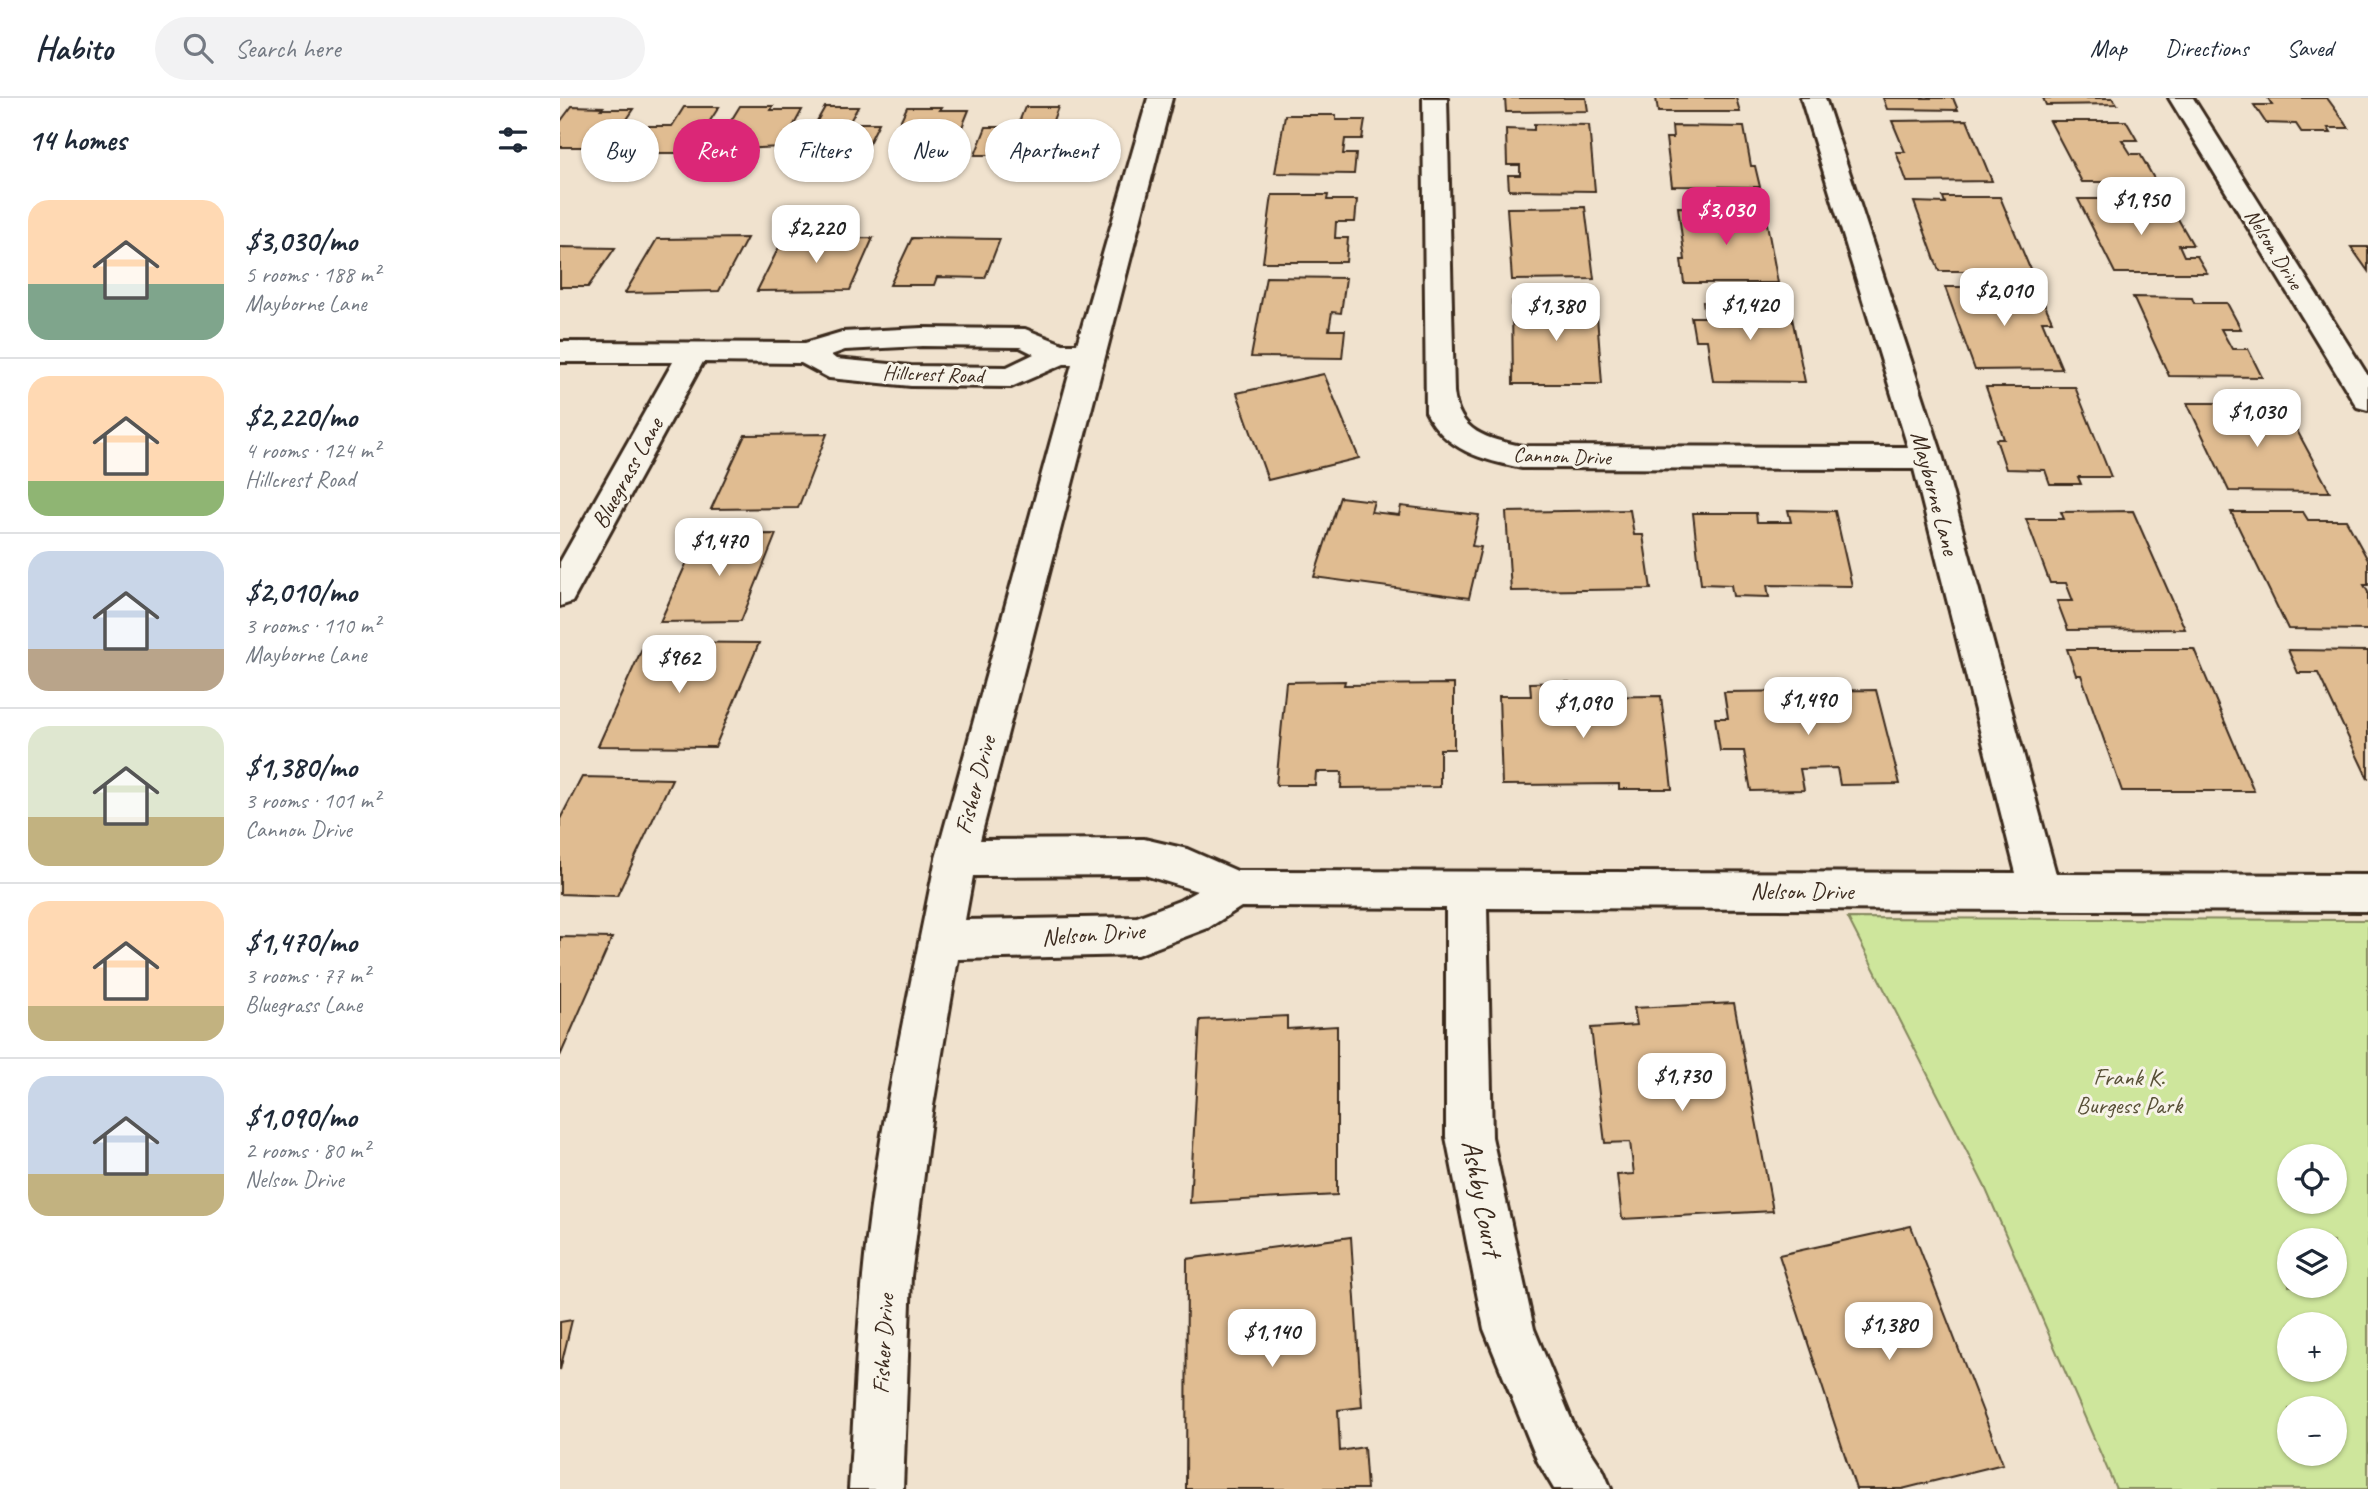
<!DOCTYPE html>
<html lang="en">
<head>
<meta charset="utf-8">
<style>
  body { margin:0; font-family:Caveat,sans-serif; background:#f2f2f3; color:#1f2937; height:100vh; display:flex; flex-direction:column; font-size:26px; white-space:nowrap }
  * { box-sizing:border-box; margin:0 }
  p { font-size:23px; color:#747a83 }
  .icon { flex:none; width:38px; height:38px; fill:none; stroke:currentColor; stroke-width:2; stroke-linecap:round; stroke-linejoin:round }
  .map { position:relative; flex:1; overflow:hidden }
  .side { display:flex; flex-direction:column; background:#fff; width:560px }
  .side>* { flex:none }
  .banner { position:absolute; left:21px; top:21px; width:665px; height:63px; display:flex; gap:14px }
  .fabs { position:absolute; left:1717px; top:1046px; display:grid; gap:14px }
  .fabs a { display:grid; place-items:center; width:70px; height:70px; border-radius:50%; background:#fff; box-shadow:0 2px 5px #0004; font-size:35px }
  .price { position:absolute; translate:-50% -60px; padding:0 16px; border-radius:14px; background:#fff; color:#222; font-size:23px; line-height:46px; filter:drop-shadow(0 2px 4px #0008) }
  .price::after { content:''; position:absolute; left:50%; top:42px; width:21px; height:16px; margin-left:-10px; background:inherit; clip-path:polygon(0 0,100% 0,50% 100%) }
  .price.current { background:#db2777; color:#fff }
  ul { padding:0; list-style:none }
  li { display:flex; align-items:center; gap:21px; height:175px; padding:0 28px }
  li+li { border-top:2px solid #e0e1e3 }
  li span { display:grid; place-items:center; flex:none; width:196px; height:140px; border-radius:21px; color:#555 }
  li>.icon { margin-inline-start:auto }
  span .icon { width:84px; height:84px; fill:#fffc; stroke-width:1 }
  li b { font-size:30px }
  h2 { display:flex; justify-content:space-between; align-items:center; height:84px; padding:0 28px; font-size:30px }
  .chip { padding:0 24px; border-radius:32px; background:#fff; box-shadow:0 2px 5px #0004; font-size:24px; line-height:63px }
  .chip.current { background:#db2777; color:#fff }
  header { display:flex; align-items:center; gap:42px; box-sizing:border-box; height:98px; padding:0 35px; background:#fff; border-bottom:2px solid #e0e1e3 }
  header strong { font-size:33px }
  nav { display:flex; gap:38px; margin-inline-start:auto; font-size:24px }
  .search { width:490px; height:63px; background:#f2f2f3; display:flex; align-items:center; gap:18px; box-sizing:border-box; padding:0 24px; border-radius:38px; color:#747a83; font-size:26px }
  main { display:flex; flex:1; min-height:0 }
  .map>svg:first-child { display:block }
  .green { fill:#cee69c; stroke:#84885d; stroke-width:2; fill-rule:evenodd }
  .building { fill:#e0bc91; stroke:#3b2a1e; stroke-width:2 }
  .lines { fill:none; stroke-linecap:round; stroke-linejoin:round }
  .minor-casing { stroke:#3b2a1e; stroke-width:6 }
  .minor { fill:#f7f3e8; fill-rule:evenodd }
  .labels { text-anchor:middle; stroke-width:6; stroke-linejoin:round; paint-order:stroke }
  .far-street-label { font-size:21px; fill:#3b2a1e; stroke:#f7f3e8 }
  .street-label { font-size:24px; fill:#3b2a1e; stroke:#f7f3e8 }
  .park-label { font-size:24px; fill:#585037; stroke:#f7f3e8 }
  .near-street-label { font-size:28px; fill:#3b2a1e; stroke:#f7f3e8 }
</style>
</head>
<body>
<header>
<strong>Habito</strong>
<div class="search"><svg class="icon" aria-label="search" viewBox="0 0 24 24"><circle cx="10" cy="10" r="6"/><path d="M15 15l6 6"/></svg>Search here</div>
<nav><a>Map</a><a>Directions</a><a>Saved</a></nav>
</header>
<main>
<section class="side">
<h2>14 homes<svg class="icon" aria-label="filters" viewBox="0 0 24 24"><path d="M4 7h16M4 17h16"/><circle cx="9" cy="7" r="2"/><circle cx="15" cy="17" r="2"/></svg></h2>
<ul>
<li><span style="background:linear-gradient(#ffd9b3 60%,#7fa58c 0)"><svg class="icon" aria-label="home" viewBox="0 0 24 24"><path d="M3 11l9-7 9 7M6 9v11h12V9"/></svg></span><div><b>$3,030/mo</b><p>5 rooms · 188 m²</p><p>Mayborne Lane</p></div></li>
<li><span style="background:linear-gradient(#ffd9b3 75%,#8fb573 0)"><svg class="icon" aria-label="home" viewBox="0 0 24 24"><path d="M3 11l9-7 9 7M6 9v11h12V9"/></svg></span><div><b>$2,220/mo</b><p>4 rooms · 124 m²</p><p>Hillcrest Road</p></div></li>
<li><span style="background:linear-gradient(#c9d6e8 70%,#b9a48a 0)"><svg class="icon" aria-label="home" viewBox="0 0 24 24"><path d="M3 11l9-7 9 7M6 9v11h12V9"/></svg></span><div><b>$2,010/mo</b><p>3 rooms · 110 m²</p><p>Mayborne Lane</p></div></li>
<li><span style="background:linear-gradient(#dfe7d0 65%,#c2b280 0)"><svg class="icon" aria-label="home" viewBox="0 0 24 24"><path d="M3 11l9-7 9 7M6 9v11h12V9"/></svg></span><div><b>$1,380/mo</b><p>3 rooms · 101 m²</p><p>Cannon Drive</p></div></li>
<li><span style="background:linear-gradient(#ffd9b3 75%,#c2b280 0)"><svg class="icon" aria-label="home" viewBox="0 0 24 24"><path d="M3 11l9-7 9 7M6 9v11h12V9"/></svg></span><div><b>$1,470/mo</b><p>3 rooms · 77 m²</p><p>Bluegrass Lane</p></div></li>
<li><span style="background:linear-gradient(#c9d6e8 70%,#c2b280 0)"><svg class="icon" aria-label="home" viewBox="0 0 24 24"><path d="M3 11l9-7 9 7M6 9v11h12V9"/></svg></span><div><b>$1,090/mo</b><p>2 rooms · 80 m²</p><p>Nelson Drive</p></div></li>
</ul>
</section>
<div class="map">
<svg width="1808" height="1391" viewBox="0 0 1808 1391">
  <rect width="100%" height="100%" fill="#f0e2ce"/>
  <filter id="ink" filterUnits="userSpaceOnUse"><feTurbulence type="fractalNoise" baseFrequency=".0143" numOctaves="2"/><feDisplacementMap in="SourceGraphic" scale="14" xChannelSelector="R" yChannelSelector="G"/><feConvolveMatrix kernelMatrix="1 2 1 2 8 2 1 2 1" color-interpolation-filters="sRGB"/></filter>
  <g filter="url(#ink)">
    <path class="green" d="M1288,820l520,2v569h-252l-131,-302zM1729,1059h45v45h-45zM1729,1143h45v45h-45zM1729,1227h45v45h-45zM1729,1311h45v45h-45z"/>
    <path class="building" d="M945,0h81l2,13 -82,1z
      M1096,0h80l4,14h-82z
      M1323,0h70l5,12 -71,-1z
      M1483,0h70l4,6 -71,1z
      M1708,0h59l22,30h-21l3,5h-29l-6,-9 -30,-1 -12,-18h18z
      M12,8l31,1 -2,2h33l-26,38h-48v-25z
      M180,8h33l-2,4h31l-20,37 -69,3z
      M124,9h35l-30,46h-64l19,-27h28z
      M265,9h33l-9,16h30l-13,26h-65z
      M347,9h35l-2,3h29l-15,37h-66z
      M465,9h33l-18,48h-65l11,-28h31z
      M725,17h51v5h29l-3,19h-17l-2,15h13l-2,20 -79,-1z
      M1407,22l25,61 -85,1 -11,-30h9l-13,-31z
      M1490,23h76l11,19h-15l9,14h9l16,28h-74z
      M974,26l55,1 6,66 -86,-1 -1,-15h12v-10h-13l-1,-36 28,1z
      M1112,28l72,1 7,39h4l5,21 -88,-1 -6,-48h7z
      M712,97h56l-1,5h30l-2,22h-19l-1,16h13l-2,24h-83z
      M1383,99h57l31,74h-92l-25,-69 31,1z
      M1518,101h58l4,6h30l23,40h-14l5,11h13l10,17h-92z
      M1025,109l9,72 -82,1 -5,-72z
      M1118,109l54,1 1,5h32l13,70h-94l-3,-23h4z
      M187,140l-28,53 -94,2 32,-54z
      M313,140l-23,52 -93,1 26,-52z
      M352,140l88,1 -15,39 -48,-1 -3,8h-44z
      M0,149l55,1 -27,39h-28z
      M1791,149h17v24z
      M706,179l80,1 -5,35 -9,-1 -3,18h16l-3,28 -91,-1z
      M1385,189h92l15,34h-10l20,48 -87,1z
      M1573,199l59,1 2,5h33l14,26h-20l11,20h16l14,28 -93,-1z
      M952,203l84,1 6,82h-89z
      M1143,204l86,1 16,79 -92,-1 -6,-41h-12l-4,-23h14z
      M764,276l35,84 -91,22 -31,-87z
      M1426,289h89l36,90h-33l3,7h-31l-5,-14 -39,-1 -10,-30h8z
      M1627,305h62l3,7h34l44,82 -101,-1z
      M267,336l-29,74 -87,1 34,-74z
      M780,399l34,4 -3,11 28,3 2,-9 78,9 -7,31 9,1 -12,51 -155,-21z
      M1070,412l4,25h9l8,54 -140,2 -5,-79z
      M1228,412l47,1 17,75 -85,-1 2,12 -36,-1 -2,-11 -30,-1 -8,-71h63l1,9h34z
      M1573,413l52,118 -117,1 -11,-29h16l-7,-18h-16l-24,-64h38l-3,-7z
      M1671,414h72l5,8h38l22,40v25h-4l4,7v38l-80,-1z
      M216,436l-35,87 -81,1 39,-87z
      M85,544l114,1 -44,104 -117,-1z
      M1507,551h127l60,142h-132l-41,-116h-5z
      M1728,552l80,1v128l-50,-106h-20z
      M785,583l-1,4 110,-1v65h-14v38l-99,1 1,-16h-26l-1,13h-39l10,-103z
      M1009,584v15l92,-1 11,93h-53v-5l-117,1 -3,-89h32l-1,-13z
      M1316,592l24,94 -60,1 -3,-17 -37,1 4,21 -53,1 -7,-40h-24l-5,-33h13l-4,-26z
      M22,679l90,2 -55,117 -57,-2v-75z
      M0,839l52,1 -52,118z
      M1174,905l39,208 -151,8 -5,-44 17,-1 -4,-32 -25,1 -14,-115 46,-3 -3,-17z
      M727,918v13l50,-3v169l-147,8 10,-183z
      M1351,1128l92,238 -101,25h-46l-77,-234z
      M791,1139l11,170 -24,3 2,41 24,-4 3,42h-181l1,-230z
      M12,1222l-12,50v-48z"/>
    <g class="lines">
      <defs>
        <path id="minor" d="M588,0h24l-192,742 164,-1 43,10 50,22 779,2 -102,-404 -392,-1c-40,-8 -77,-18 -96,-56l-3,-314h24l7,294c4,40 33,47 68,54l386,1 -107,-349h24l118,360 113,416 312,1v36l-881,-3 5,229 42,192 40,97 29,44 8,19h-57l-16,-27 -54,-133 -38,-192v-229l-205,-1 -33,21 -71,27 -179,4 -26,153 -21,164 -8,213h-54c5,-71 7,-142 14,-212 13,-141 46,-281 73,-419l136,-494h-8l-53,23 -100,-1 -82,-8 -28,-15 -98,-1 -131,240 -12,4v-44l113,-200h-113v-20l245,1 37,-11 80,-4 103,1 38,15h14zM362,248l98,1 14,7 -27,13 -96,-1 -75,-7 -5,-4 14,-5zM584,777l53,16 -18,10 -42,16 -172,3 8,-44z
          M1609,0h24l175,278v34l-11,-3z"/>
      </defs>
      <use href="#minor" class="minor-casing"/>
      <use href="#minor" class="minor"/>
    </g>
  </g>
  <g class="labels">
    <g class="far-street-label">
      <text transform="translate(1714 151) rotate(58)" y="7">Nelson Drive</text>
      <text transform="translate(373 276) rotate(2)" y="7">Hillcrest Road</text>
      <text transform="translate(1002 358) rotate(2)" y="7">Cannon Drive</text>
    </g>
    <g class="street-label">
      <text transform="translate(67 375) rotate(-61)" y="8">Bluegrass Lane</text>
      <text transform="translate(1375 395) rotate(75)" y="8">Mayborne Lane</text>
      <text transform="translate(415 687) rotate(-75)" y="8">Fisher Drive</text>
      <text x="1242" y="801">Nelson Drive</text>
      <text transform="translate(533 836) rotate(-4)" y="8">Nelson Drive</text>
      <text transform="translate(323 1246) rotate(-87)" y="8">Fisher Drive</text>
    </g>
    <g class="park-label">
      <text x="1569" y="987">Frank K.<tspan x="1569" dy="28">Burgess Park</tspan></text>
    </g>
    <g class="near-street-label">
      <text transform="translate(923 1100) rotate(79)" y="10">Ashby Court</text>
    </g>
  </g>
</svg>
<div class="fabs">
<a><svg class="icon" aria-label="locate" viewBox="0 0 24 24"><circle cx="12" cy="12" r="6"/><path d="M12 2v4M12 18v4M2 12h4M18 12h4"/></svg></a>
<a><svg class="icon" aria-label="layers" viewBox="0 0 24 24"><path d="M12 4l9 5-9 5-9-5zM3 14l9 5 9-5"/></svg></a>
<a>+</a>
<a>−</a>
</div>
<b class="price" style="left:1581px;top:139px">$1,950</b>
<b class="price current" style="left:1166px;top:149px">$3,030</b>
<b class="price" style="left:256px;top:167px">$2,220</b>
<b class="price" style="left:1444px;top:230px">$2,010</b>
<b class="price" style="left:1190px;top:244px">$1,420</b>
<b class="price" style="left:996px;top:245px">$1,380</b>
<b class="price" style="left:1697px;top:351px">$1,030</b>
<b class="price" style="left:159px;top:480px">$1,470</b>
<b class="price" style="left:119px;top:597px">$962</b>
<b class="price" style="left:1248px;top:639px">$1,490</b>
<b class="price" style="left:1023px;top:642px">$1,090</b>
<b class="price" style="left:1122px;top:1015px">$1,730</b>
<b class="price" style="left:1329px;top:1264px">$1,380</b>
<b class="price" style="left:712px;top:1271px">$1,140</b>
<div class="banner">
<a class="chip">Buy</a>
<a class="chip current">Rent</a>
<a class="chip">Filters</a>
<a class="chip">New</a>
<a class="chip">Apartment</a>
</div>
</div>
</main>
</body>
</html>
